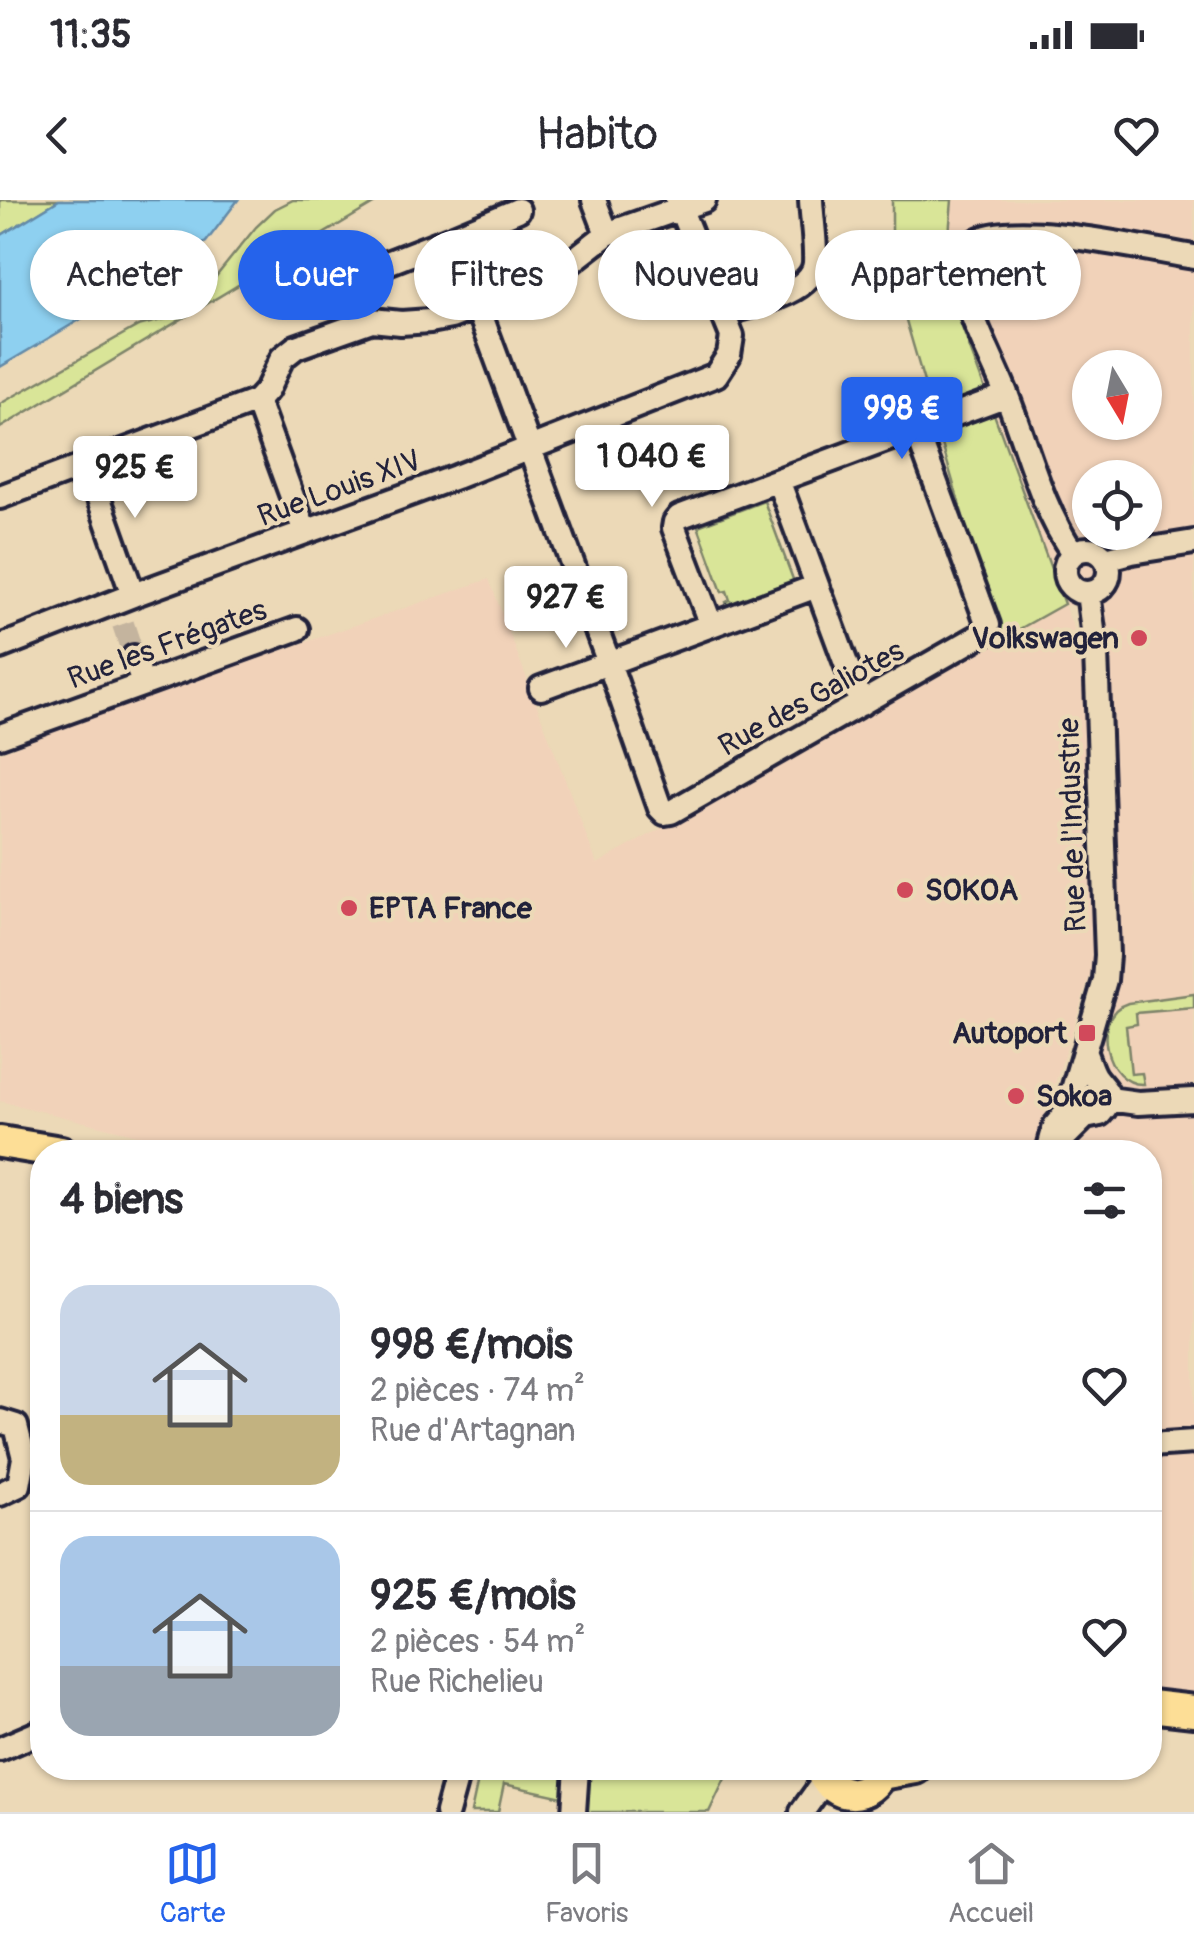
<!DOCTYPE html>
<html lang="fr">
<head>
<meta charset="utf-8">
<style>
  body { margin:0; font-family:Pangolin,sans-serif; background:#f7f7f7; color:#2b2b33; height:100vh; display:flex; flex-direction:column; font-size:38px; white-space:nowrap }
  * { box-sizing:border-box; margin:0 }
  p { font-size:32px; color:#7c7c81 }
  .icon { flex:none; width:55px; height:55px; fill:none; stroke:currentColor; stroke-width:2; stroke-linecap:round; stroke-linejoin:round }
  .map { position:relative; flex:1; overflow:hidden }
  .drawer { position:absolute; left:30px; top:940px; width:1132px; height:640px; display:flex; flex-direction:column; background:#fff; border-radius:40px; box-shadow:0 2px 8px #0004 }
  .drawer>* { flex:none }
  .hud { position:absolute; left:30px; top:30px; width:1135px; height:90px; display:flex; gap:20px }
  .needle { width:65px; rotate:170deg }
  .fabs { position:absolute; left:1072px; top:150px; display:grid; gap:20px }
  .fabs a { display:grid; place-items:center; width:90px; height:90px; border-radius:50%; background:#fff; box-shadow:0 2px 8px #0004; font-size:50px }
  .price { position:absolute; translate:-50% -85px; padding:0 22px; border-radius:10px; background:#fff; color:#222; font-size:32px; line-height:65px; filter:drop-shadow(0 2px 5px #0008) }
  .price::after { content:''; position:absolute; left:50%; top:60px; width:30px; height:22px; margin-left:-15px; background:inherit; clip-path:polygon(0 0,100% 0,50% 100%) }
  .price.current { background:#2563eb; color:#fff }
  ul { padding:0; list-style:none }
  li { display:flex; align-items:center; gap:30px; height:250px; padding:0 30px }
  li+li { border-top:2px solid #e1e1e2 }
  li span { display:grid; place-items:center; flex:none; width:280px; height:200px; border-radius:30px; color:#555 }
  li>.icon { margin-inline-start:auto }
  span .icon { width:120px; height:120px; fill:#fffc; stroke-width:1 }
  li b { font-size:42px }
  h2 { display:flex; justify-content:space-between; align-items:center; height:120px; padding:0 30px; font-size:42px }
  .pill { padding:0 35px; border-radius:45px; background:#fff; box-shadow:0 2px 8px #0004; font-size:35px; line-height:90px }
  .pill.current { background:#2563eb; color:#fff }
  .status { display:flex; justify-content:space-between; align-items:center; height:70px; padding:0 50px; background:#fff; direction:ltr }
  .status svg { height:28px; fill:currentColor }
  header { display:flex; justify-content:space-between; align-items:center; height:130px; padding:0 30px; background:#fff; font-size:45px; font-weight:600 }
  .tab-bar { display:flex; justify-content:space-around; align-items:center; height:140px; border-top:2px solid #e1e1e2; background:#fff; font-size:28px; color:#7c7c81 }
  .tab-bar a { display:grid; justify-items:center; gap:5px }
  .tab-bar .current { color:#2563eb }
  .map>svg:first-child { display:block }
  .built { fill:#f1d2b9; fill-rule:evenodd }
  .green { fill:#d9e598; stroke:#7e846a; stroke-width:2.5 }
  .water { fill:#8ed0f0; stroke:#638aa8; stroke-width:2.5 }
  .lines { fill:none; stroke-linecap:round; stroke-linejoin:round }
  .minor-tunnel { stroke:#c4b49e; stroke-width:22; stroke-dasharray:22 11; stroke-linecap:butt }
  .minor-casing { stroke:#22223b; stroke-width:30 }
  .major-casing { stroke:#22223b; stroke-width:38 }
  .minor { stroke:#ecd9b7; stroke-width:22 }
  .major { stroke:#fdde96; stroke-width:30 }
  .poi-dot { fill:#d1495b; stroke:#ecd9b7; stroke-width:4 }
  .labels { text-anchor:middle; stroke-width:8; stroke-linejoin:round; paint-order:stroke }
  .street-label { font-size:30px; fill:#22223b; stroke:#ecd9b7 }
  .poi-label { font-size:30px; font-weight:bold; fill:#22223b; stroke:#ecd9b7; text-anchor:start }
</style>
</head>
<body>
<div class="status"><b>11:35</b><svg viewBox="0 0 49 12"><path d="M0 12V9h3v3zM5 12V6h3v6zM10 12V3h3v9zM15 12V0h3v12zM26 1h20v11H26zM47 4h2v5h-2z"/></svg></div>
<header><svg class="icon" aria-label="back" viewBox="0 0 24 24"><path d="M15 5l-7 7 7 7"/></svg>Habito<svg class="icon" aria-label="heart" viewBox="0 0 24 24"><path d="M12 20l-8-8c-3-5 5-10 8-4 3-6 11-1 8 4z"/></svg></header>
<div class="map">
<svg width="1194" height="1612" viewBox="0 0 1194 1612">
  <rect width="100%" height="100%" fill="#ecd9b7"/>
  <filter id="ink" filterUnits="userSpaceOnUse"><feTurbulence type="fractalNoise" baseFrequency=".01" numOctaves="2"/><feDisplacementMap in="SourceGraphic" scale="20" xChannelSelector="R" yChannelSelector="G"/><feConvolveMatrix kernelMatrix="1 2 1 2 8 2 1 2 1" color-interpolation-filters="sRGB"/></filter>
  <g filter="url(#ink)">
    <path class="built" d="M952,0h242v1503l-44,-13v-538h-74l5,-13 22,-20 -2,-24 -13,-21 26,-110 -9,-359h-41l19,45 10,316 -54,167 -1,19h-851l-38,-14 -149,-37v-348l89,-36 400,-138 108,285 467,-260 -119,-323zM1090,168h55v54h-55zM1090,278h55v54h-55z"/>
    <path class="green" d="M0,0h59l-59,36z
      M293,0h87l-380,228v-24l138,-78 35,-9 20,-12 63,-78 19,-18z
      M892,0h60l-7,81 119,323 -80,45 12,-19 -104,-358z
      M764,301l30,81 -66,25 -2,-5 4,-2 -3,-9 -5,1 -24,-66z
      M1194,794v14l-58,5 1,11 -11,2 5,48 11,-1 2,11c-39,2 -55,-69 -16,-81z
      M474,1568h97l-4,30 -63,-14 -6,28h-27l7,-32 -6,-2z
      M584,1568h146l-21,44h-129z"/>
    <path class="water" d="M59,0h179l-32,42 -25,17 -10,-1 -73,51 -98,58v-131z"/>
    <g class="lines">
      <path class="minor-tunnel" d="M123,424l11,33"/>
      <defs>
        <path id="minor" d="M594,0l13,34
          M518,10l-69,29 36,88 124,336 51,145 5,5 6,-1 315,-180 2,-7 -72,-196
          M382,65l67,-26
          M724,113c26,-8 88,-19 91,-50 1,-20 -3,-43 -4,-63
          M257,201l48,131
          M87,265l46,130
          M778,280l83,224
          M0,297l257,-96 10,-11 15,-32 14,-11 76,-27 29,3 29,-2 21,-4 86,-34 25,-14 45,-35 97,-34
          M1065 371a22 22 0 1 1 44 0a22 22 0 1 1-44 0Z
          M1073,353c-33,-48 -46,-108 -68,-162 -11,-28 -30,-63 -38,-92 -4,-17 -7,-46 9,-57 32,-24 174,8 218,15
          M1106,359l26,-7 62,-10
          M711,425l-37,-97 1,-6 4,-5 328,-122
          M0,447l133,-52 323,-118 260,-102 13,-20 3,-19 -55,-136
          M134,457l9,27
          M541,488l276,-102
          M0,536l297,-107
          M1109,899l29,4 56,-3
          M1048,952l7,-26 18,-21 -1,-12 33,-113 2,-25 -11,-303 -8,-59
          M1059,952l6,-15 20,-20 15,-3c17,-18 6,-22 -5,-37 -5,-7 -7,-18 -11,-25
          M0,1221l16,5 8,32 -5,27 -19,9
          M1150,1245l44,-3
          M0,1549l42,-18
          M447,1612l12,-44
          M574,1612l3,-44
          M802,1612l23,-32"/>
        <path id="major" d="M0,942l61,10
          M1150,1506l44,5
          M820,1568c12,33 51,34 63,0
          M881,1574l34,-6"/>
      </defs>
      <use href="#minor" class="minor-casing"/>
      <use href="#major" class="major-casing"/>
      <use href="#minor" class="minor"/>
      <use href="#major" class="major"/>
    </g>
  </g>
  <g class="poi-dot">
    <circle cx="1139" cy="438" r="10"/>
    <circle cx="905" cy="690" r="10"/>
    <circle cx="349" cy="708" r="10"/>
    <rect x="1077" y="823" width="20" height="20" rx="5"/>
    <circle cx="1016" cy="896" r="10"/>
  </g>
  <g class="labels">
    <g class="street-label">
      <text transform="translate(339 288) rotate(-20)" y="10">Rue Louis XIV</text>
      <text transform="translate(167 444) rotate(-20)" y="10">Rue les Frégates</text>
      <text transform="translate(811 498) rotate(-29)" y="10">Rue des Galiotes</text>
      <text transform="translate(1072 625) rotate(-92)" y="10">Rue de l'Industrie</text>
    </g>
    <g class="poi-label">
      <text x="1119" y="448" text-anchor="end">Volkswagen</text>
      <text x="925" y="700">SOKOA</text>
      <text x="369" y="718">EPTA France</text>
      <text x="1067" y="843" text-anchor="end">Autoport</text>
      <text x="1036" y="906">Sokoa</text>
    </g>
  </g>
</svg>
<div class="fabs">
<a><svg class="needle" viewBox="-14 -14 28 28"><path d="M0-13l5 13h-10z" fill="#e53935"/><path d="M0 13l5-13h-10z" fill="#7c7c81"/></svg></a>
<a><svg class="icon" aria-label="locate" viewBox="0 0 24 24"><circle cx="12" cy="12" r="6"/><path d="M12 2v4M12 18v4M2 12h4M18 12h4"/></svg></a>
</div>
<b class="price current" style="left:902px;top:262px">998 €</b>
<b class="price" style="left:652px;top:310px">1 040 €</b>
<b class="price" style="left:135px;top:321px">925 €</b>
<b class="price" style="left:566px;top:451px">927 €</b>
<div class="hud">
<a class="pill">Acheter</a>
<a class="pill current">Louer</a>
<a class="pill">Filtres</a>
<a class="pill">Nouveau</a>
<a class="pill">Appartement</a>
</div>
<section class="drawer">
<h2>4 biens<svg class="icon" aria-label="filters" viewBox="0 0 24 24"><path d="M4 7h16M4 17h16"/><circle cx="9" cy="7" r="2"/><circle cx="15" cy="17" r="2"/></svg></h2>
<ul>
<li><span style="background:linear-gradient(#c9d6e8 65%,#c2b280 0)"><svg class="icon" aria-label="home" viewBox="0 0 24 24"><path d="M3 11l9-7 9 7M6 9v11h12V9"/></svg></span><div><b>998 €/mois</b><p>2 pièces · 74 m²</p><p>Rue d'Artagnan</p></div><svg class="icon" aria-label="heart" viewBox="0 0 24 24"><path d="M12 20l-8-8c-3-5 5-10 8-4 3-6 11-1 8 4z"/></svg></li>
<li><span style="background:linear-gradient(#a9c7e8 65%,#9aa5b1 0)"><svg class="icon" aria-label="home" viewBox="0 0 24 24"><path d="M3 11l9-7 9 7M6 9v11h12V9"/></svg></span><div><b>925 €/mois</b><p>2 pièces · 54 m²</p><p>Rue Richelieu</p></div><svg class="icon" aria-label="heart" viewBox="0 0 24 24"><path d="M12 20l-8-8c-3-5 5-10 8-4 3-6 11-1 8 4z"/></svg></li>
</ul>
</section>
</div>
<nav class="tab-bar">
<a class="current"><svg class="icon" aria-label="map" viewBox="0 0 24 24"><path d="M3 6l6-2 6 2 6-2v14l-6 2-6-2-6 2zM9 4v14M15 6v14"/></svg>Carte</a>
<a><svg class="icon" aria-label="saved" viewBox="0 0 24 24"><path d="M7 4h10v16l-5-4-5 4z"/></svg>Favoris</a>
<a><svg class="icon" aria-label="home" viewBox="0 0 24 24"><path d="M3 11l9-7 9 7M6 9v11h12V9"/></svg>Accueil</a>
</nav>
</body>
</html>
